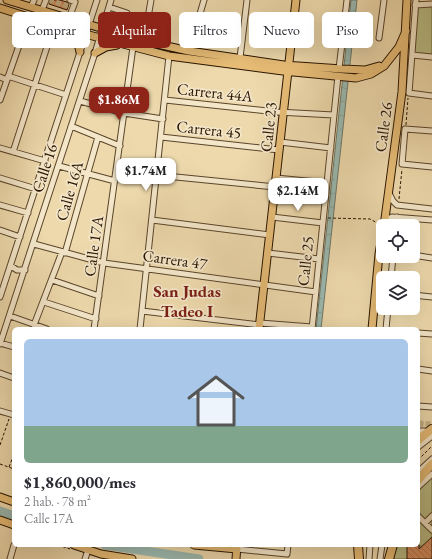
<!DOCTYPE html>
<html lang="es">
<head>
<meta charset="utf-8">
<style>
  body { margin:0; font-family:"EB Garamond",serif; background:#f2f2f3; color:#2b2b33; height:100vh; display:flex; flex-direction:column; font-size:15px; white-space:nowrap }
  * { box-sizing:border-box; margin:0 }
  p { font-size:13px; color:#7c7c81 }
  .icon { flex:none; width:22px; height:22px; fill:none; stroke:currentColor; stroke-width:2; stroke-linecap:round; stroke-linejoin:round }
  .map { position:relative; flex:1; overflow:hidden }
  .sheet { position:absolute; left:12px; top:327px; width:408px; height:220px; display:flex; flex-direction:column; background:#fff; border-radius:6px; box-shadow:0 4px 16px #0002 }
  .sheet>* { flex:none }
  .hud { position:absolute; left:12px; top:12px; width:408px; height:36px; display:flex; gap:8px }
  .controls { position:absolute; left:376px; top:219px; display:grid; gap:8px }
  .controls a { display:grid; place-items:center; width:44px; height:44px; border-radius:6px; background:#fff; box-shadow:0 4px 16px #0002; font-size:20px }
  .price { position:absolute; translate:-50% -34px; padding:0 9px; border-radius:8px; background:#fff; color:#222; font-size:13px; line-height:26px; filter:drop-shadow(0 1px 2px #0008) }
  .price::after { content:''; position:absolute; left:50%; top:24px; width:12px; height:9px; margin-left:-6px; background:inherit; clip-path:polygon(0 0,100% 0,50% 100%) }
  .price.selected { background:#8f2418; color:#fff }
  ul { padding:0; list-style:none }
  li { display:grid; align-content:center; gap:8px; height:212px; padding:0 12px }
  li span { display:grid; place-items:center; height:124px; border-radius:6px; color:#555 }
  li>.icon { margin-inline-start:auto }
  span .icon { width:72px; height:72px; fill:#fffc; stroke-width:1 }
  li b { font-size:17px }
  .chip { padding:0 14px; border-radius:6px; background:#fff; box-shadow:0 4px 16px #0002; font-size:14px; line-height:36px }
  .chip.selected { background:#8f2418; color:#fff }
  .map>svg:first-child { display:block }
  .pitch { fill:#babf88; stroke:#726a44 }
  .water { fill:url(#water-ripples); stroke:#6d776a }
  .shadow { fill:#0003 }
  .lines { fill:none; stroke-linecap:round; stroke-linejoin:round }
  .river { stroke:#9ab9b0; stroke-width:9 }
  .building { fill:url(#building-back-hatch); stroke:#291400 }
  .minor-tunnel { stroke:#c6b28a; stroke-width:5; stroke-dasharray:5 2.5; stroke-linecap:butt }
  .minor-casing { stroke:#5a452b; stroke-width:7 }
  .major-casing { stroke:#291400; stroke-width:9 }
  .highway-casing { stroke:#291400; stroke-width:10 }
  .path { stroke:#291400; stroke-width:1; stroke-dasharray:3 2; stroke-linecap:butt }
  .minor { stroke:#f3e6c9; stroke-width:5 }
  .major { stroke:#e6bc76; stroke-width:7 }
  .highway { stroke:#e6bc76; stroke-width:8 }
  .labels { text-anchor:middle; stroke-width:3.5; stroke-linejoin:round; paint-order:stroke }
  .street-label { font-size:16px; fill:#291400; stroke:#f3e6c9 }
  .neighbourhood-label { font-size:17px; font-weight:bold; fill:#7a1f14; stroke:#f3e6c9 }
</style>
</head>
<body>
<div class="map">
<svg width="432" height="559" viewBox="0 0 432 559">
  <defs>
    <pattern id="water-ripples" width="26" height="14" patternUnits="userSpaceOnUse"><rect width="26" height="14" fill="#9ab9b0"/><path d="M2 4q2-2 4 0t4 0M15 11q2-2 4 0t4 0" fill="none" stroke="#859e96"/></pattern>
    <pattern id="building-back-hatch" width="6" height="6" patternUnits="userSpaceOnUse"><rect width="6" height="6" fill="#d99265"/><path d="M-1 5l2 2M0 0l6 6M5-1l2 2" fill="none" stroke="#b07651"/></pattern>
  </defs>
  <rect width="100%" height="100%" fill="#edd9ac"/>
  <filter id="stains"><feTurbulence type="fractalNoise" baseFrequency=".005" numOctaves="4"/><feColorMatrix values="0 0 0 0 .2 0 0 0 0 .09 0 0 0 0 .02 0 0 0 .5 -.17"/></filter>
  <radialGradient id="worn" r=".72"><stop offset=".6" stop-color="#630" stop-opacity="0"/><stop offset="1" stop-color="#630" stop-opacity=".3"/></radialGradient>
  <path class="pitch" d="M432,4v53l-20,-2 3,-50z
    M432,474v85h-43l4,-14h25v-58z"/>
  <path class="water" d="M351,0h6l-36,329h-5z"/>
  <path class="shadow" d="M271,39l12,1 4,3 -1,3 -11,-1 -4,-2z
    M418,421l6,1 -1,5 -5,-1z
    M432,539v20h-24v-14l11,-1 4,2z"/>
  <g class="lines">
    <path class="river" d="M0,511l14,5
      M105,545l94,14"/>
  </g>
  <path class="building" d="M50,0h10l7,2 2,2 -2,6 -18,-6z
    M432,537v22h-25v-14h12v4z"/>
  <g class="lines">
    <path class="minor-tunnel" d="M49,0l19,6
      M418,423l14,1"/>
    <defs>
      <path id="minor" d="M416,0l-7,93 23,3
        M415,5l17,-1
        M31,7l3,-7
        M109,7l18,6 -2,4
        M42,10l4,-10
        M69,18l6,-16 -5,-2
        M120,34l3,-11
        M379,38l5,-38
        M144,41l7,-41
        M189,51l15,-51
        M412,55l20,2
        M240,58l7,-58
        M339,69l8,-69
        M8,76l58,19
        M0,77l7,3
        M0,100l29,-83
        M165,100l112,12 57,3
        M80,101l44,12 39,6
        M71,126l49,20
        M432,131l-27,-2 -3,35 30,3
        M161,137l118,13
        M280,142l51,6
        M0,148l45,13
        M13,152l41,-127
        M59,166l56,15
        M156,175l119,12
        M0,178l36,11
        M276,178l51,5
        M389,193l4,8 4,4 35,4
        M0,205l28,8
        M272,217l51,6
        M152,220l118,15
        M385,223l3,-4 4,-2 40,3
        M396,226l1,-9
        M0,230l20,7
        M34,244l70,19 212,29
        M65,253l33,-116
        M268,253l51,6
        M413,255l19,3
        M11,266l6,4h8
        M391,278l2,-22
        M52,280l47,16
        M413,295l19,2
        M0,297l97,-297
        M44,302l52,17
        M142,311l118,14
        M10,316l37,13
        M260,323l52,4
        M34,325l28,-73
        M94,329l39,-282
        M140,329l29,-273
        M312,329l26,-253
        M386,329l2,-21
        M418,333l14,1
        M0,343l14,4
        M0,344l95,-291 16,-53
        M418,369l14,2
        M0,373l14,5
        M418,406l14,1
        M0,411l14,4
        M418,431h7
        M418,447l14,-11
        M418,472l14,-13
        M418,487l14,-13
        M418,516l14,14
        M425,523l7,-7
        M237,549l50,5 1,-9
        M10,559l4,-14
        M85,559l3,-9
        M369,559l1,-14
        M380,559l2,-14"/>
      <path id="major" d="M7,0l137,41 45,10 95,14 58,4 23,1 14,-4
        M0,8l66,21 103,27 114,15 73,7 15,-4 13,-8 15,-19 7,-16
        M68,30l9,10 3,12
        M95,53l11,-6 11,-2
        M384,226l18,-134 5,-92
        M259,329l37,-329
        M372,329l7,-75 4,-24
        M0,497l14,5
        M0,520l14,5
        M74,545l27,9 31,5
        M194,545l43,4
        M236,559l1,-14"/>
      <path id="highway" d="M418,440l14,-11
        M418,480l14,-16
        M358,545l1,14
        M389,559l4,-14"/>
    </defs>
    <use href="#minor" class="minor-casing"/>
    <use href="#major" class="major-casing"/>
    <use href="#highway" class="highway-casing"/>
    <path class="path" d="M406,125l2,-27
      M399,199l3,-30
      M328,218l42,1 9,5
      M0,445l9,-26
      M418,460l14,-14
      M0,464l14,5
      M9,467l5,-13
      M58,545l12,4"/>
    <use href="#minor" class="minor"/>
    <use href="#major" class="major"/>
    <use href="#highway" class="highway"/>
  </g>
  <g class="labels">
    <g class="street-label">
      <text transform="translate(215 92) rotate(6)" y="6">Carrera 44A</text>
      <text transform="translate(268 127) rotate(-84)" y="6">Calle 23</text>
      <text transform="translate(383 127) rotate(-82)" y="6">Calle 26</text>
      <text transform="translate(209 129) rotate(6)" y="6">Carrera 45</text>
      <text transform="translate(44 168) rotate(-72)" y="6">Calle 16</text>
      <text transform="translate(69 191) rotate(-74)" y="6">Calle 16A</text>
      <text transform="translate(93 246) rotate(-82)" y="6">Calle 17A</text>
      <text transform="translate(175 259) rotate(8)" y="6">Carrera 47</text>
      <text transform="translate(305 261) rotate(-84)" y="6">Calle 25</text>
    </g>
    <g class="neighbourhood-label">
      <text x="187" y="297">San Judas<tspan x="187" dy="20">Tadeo I</tspan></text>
    </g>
  </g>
  <rect width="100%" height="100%" filter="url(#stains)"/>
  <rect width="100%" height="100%" fill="url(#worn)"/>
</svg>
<div class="controls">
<a><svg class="icon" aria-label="locate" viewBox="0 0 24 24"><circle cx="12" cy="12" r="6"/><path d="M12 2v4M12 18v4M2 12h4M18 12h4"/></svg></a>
<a><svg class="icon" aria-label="layers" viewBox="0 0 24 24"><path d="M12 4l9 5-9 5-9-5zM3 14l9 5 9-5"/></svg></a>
</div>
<b class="price selected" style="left:119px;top:121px">$1.86M</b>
<b class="price" style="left:146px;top:192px">$1.74M</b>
<b class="price" style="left:298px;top:212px">$2.14M</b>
<div class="hud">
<a class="chip">Comprar</a>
<a class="chip selected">Alquilar</a>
<a class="chip">Filtros</a>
<a class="chip">Nuevo</a>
<a class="chip">Piso</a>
</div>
<section class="sheet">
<ul>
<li><span style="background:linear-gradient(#a9c7e8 70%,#7fa58c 0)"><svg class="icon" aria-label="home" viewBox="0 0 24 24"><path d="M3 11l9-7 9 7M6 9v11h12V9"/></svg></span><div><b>$1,860,000/mes</b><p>2 hab. · 78 m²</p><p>Calle 17A</p></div></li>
</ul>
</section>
</div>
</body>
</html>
